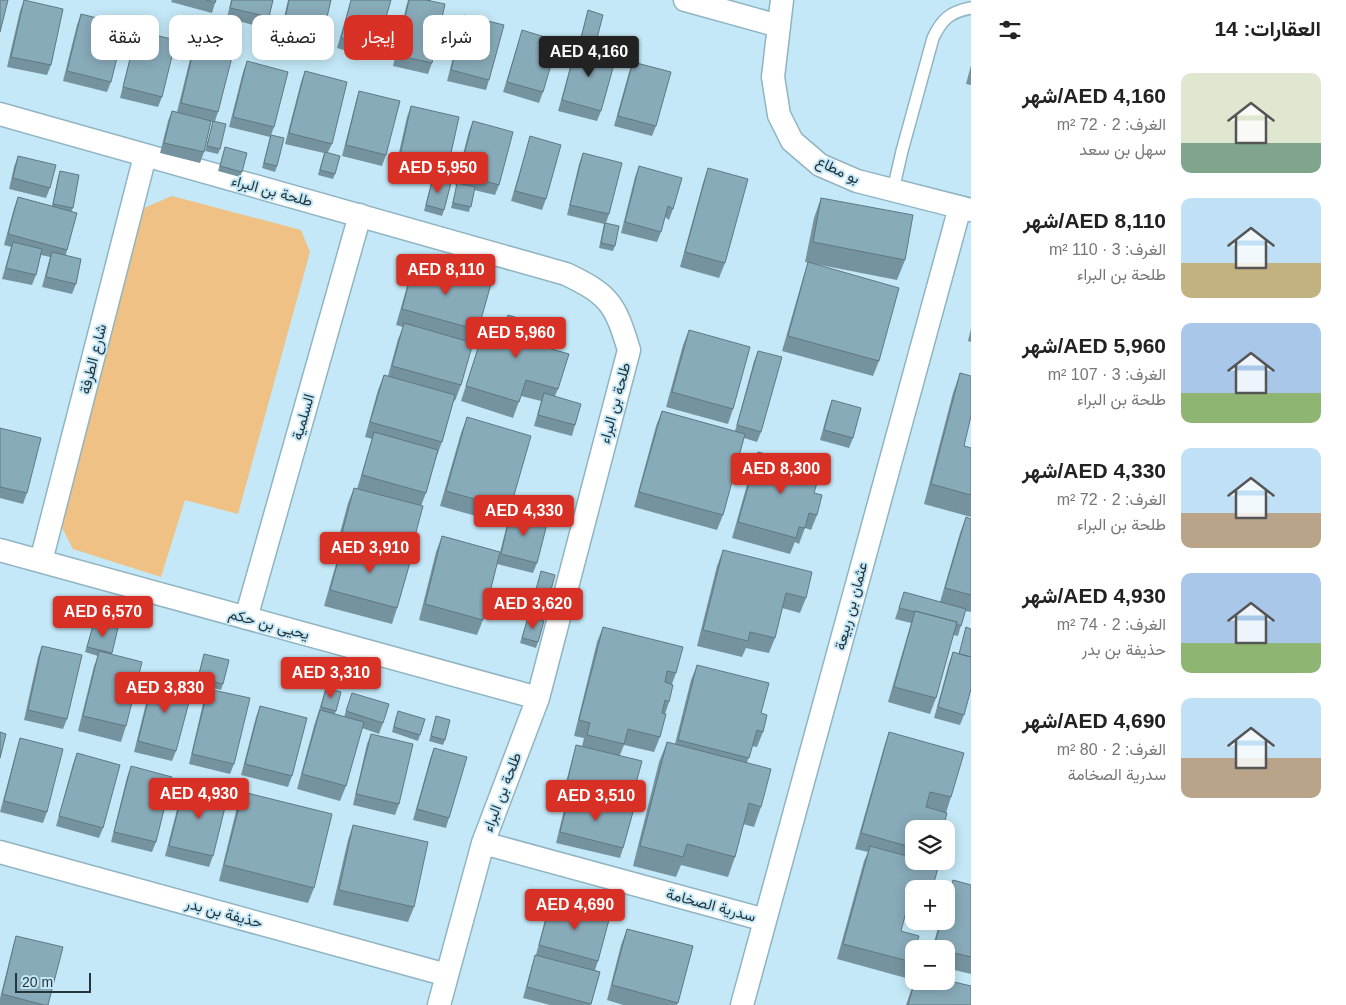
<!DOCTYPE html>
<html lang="ar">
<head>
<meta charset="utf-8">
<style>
  body { margin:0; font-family:Arial,Vazirmatn,sans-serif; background:#f6f6f6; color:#222; direction:rtl; height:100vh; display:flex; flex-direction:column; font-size:19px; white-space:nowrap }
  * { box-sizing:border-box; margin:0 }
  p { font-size:16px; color:#767676 }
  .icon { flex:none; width:28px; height:28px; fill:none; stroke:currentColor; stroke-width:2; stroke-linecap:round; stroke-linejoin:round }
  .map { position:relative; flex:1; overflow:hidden; direction:ltr }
  .panel { display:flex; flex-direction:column; background:#fff; width:375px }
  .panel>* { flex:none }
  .top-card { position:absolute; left:15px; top:15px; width:475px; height:45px; direction:rtl; display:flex; gap:10px }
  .tools { position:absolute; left:905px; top:820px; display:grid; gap:10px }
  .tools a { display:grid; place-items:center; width:50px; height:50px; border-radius:10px; background:#fff; box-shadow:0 2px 12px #0003; font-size:25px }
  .scale { position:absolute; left:15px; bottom:12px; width:76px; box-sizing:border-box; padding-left:5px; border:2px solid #27353b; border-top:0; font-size:14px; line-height:18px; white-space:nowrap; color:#27353b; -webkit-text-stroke:4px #c4e8f7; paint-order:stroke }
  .price { position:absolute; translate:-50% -42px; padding:0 11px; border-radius:5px; background:#d93025; color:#fff; font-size:16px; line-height:32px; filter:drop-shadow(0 1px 2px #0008) }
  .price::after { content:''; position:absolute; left:50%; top:30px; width:15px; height:11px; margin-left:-8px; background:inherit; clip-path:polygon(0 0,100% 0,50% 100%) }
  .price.active { background:#222; color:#fff }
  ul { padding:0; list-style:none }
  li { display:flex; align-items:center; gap:15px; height:125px; padding:0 25px }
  li span { display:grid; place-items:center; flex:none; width:140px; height:100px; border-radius:10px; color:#555 }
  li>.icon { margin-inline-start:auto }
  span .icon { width:60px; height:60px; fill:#fffc; stroke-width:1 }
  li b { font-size:21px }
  h2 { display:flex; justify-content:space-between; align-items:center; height:60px; padding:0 25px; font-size:21px }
  .tag { padding:0 18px; border-radius:10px; background:#fff; box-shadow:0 2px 12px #0003; font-size:18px; line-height:45px }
  .tag.active { background:#d93025; color:#fff }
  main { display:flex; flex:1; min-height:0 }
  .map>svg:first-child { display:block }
  .green { fill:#efc184 }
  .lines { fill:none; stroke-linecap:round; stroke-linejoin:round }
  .service-casing { stroke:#90b4c1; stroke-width:14 }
  .minor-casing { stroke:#90b4c1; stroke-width:25 }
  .service { stroke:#fff; stroke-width:11 }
  .minor { stroke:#fff; stroke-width:22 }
  .wall { fill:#75939f }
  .building { fill:#88abb9; stroke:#5f7882 }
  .labels { text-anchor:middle; stroke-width:4; stroke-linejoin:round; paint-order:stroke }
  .street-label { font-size:15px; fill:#27353b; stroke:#c4e8f7 }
</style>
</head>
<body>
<main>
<section class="panel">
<h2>العقارات: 14<svg class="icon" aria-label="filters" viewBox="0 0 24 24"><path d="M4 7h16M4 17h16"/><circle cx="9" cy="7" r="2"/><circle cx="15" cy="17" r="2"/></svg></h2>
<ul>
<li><span style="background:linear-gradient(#dfe7d0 70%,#7fa58c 0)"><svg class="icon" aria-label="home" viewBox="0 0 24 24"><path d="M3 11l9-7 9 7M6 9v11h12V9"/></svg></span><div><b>AED 4,160/شهر</b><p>الغرف: 2 · 72 m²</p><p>سهل بن سعد</p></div></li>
<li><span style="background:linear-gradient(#bfe0f5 65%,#c2b280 0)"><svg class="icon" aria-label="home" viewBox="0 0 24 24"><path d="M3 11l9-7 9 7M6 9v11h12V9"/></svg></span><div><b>AED 8,110/شهر</b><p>الغرف: 3 · 110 m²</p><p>طلحة بن البراء</p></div></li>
<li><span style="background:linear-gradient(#a9c7e8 70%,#8fb573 0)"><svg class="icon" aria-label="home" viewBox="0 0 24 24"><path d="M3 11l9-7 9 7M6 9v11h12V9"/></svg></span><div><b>AED 5,960/شهر</b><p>الغرف: 3 · 107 m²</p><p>طلحة بن البراء</p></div></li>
<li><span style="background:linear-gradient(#bfe0f5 65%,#b9a48a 0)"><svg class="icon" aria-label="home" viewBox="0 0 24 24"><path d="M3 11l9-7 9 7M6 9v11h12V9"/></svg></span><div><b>AED 4,330/شهر</b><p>الغرف: 2 · 72 m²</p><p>طلحة بن البراء</p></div></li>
<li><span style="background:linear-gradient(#a9c7e8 70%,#8fb573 0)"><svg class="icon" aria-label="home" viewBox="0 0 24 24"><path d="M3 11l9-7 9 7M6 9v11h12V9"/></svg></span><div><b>AED 4,930/شهر</b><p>الغرف: 2 · 74 m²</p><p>حذيفة بن بدر</p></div></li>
<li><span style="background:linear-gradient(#bfe0f5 60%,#b9a48a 0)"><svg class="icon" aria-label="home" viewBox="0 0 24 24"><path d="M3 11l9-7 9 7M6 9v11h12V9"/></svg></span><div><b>AED 4,690/شهر</b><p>الغرف: 2 · 80 m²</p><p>سدرية الصخامة</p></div></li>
</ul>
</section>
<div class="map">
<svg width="971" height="1005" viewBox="0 0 971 1005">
  <rect width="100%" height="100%" fill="#c4e8f7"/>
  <path class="green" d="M172,196l129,34 9,22 -72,262 -53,-14 -24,77 -88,-28 -13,-25 84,-316z"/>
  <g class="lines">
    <defs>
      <path id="service" d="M893,190l9,-39 31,-113c9,-19 17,-26 38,-30"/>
      <path id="minor" d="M685,0l94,26
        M782,0l-9,77 6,38 13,26 28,24 37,16 114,29
        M0,114l566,160c44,21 49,30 63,76l-91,348 -55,145 -44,162
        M0,550l538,148
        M41,561l104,-405
        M246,618l114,-403
        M483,843l282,77
        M0,852l447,123
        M742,1005l218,-798"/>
    </defs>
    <use href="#service" class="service-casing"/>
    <use href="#minor" class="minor-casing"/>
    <use href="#service" class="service"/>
    <use href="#minor" class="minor"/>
  </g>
  <path class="wall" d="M24,0l27,65 -4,10 -40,-8 13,-56z
    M172,0h44l-4,13 -41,-11z
    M231,0h42l-4,17 -4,11 -38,-10z
    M288,0h43l-8,34 -4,10 -39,-9z
    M351,0h40l-14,48 -4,11 -36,-11z
    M408,0h23l1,63 -4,11 -35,-8 13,-59z
    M588,10l8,32 -2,6 -15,-4z
    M81,14l30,68 -4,10 -44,-11 14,-56z
    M464,15l25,65 -3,10 -39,-9 14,-55z
    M522,30l21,62 -4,11 -36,-11z
    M137,31l25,66 -4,10 -38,-9 14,-57z
    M195,44l23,68 -3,9 5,28 -2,5 -13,-3 8,-29h-2l-7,30 -4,11 -40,-10 8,-32 4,-10 5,1 14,-57z
    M576,46l25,65 -4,10 -39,-10 15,-54z
    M247,61l27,66 -3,8 6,31 -2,6 -13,-4 8,-31 -41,-10 14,-55z
    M633,62l23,64 -4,10 -38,-10 15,-54z
    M971,65v20l-5,-1z
    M305,71l27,73 -4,8 7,22 -2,5 -15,-4 6,-22 -39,-9 16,-62z
    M359,91l27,64 -4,11 -40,-10 14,-55z
    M411,106l36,65 -4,10 1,29 -2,6 -18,-5 8,-32 -37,-9 12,-53z
    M473,121l26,64 -4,10 -21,-5 -5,22 -18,-4 6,-23h-2l14,-54z
    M530,136l16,63 -4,11 -31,-9 16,-54z
    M225,147l17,25 -2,5 -22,-6z
    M583,153l26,61 -3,9 9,23 -2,5 -14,-3 5,-24 -37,-9 12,-51z
    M18,156l32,32 -4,10 -37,-9 5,-22z
    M639,166l34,43 -4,11 -4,-3 -4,15 -4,10 -36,-9 14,-56z
    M708,168l17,95 -6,15 -39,-11 23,-84z
    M60,171l13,37 -2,4 -4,38 -1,5 10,29 -4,10 -30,-7 8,-30 -9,-2 -5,20 -4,10 -30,-6 9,-32 -7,-2 10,-37 4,-11 34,9 6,-29z
    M821,198l84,62 -8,20 -92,-18 9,-44z
    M808,262l71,99 -6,15 -91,-25 21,-73z
    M414,263l64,67 -6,15 -11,40 -6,16 -1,-1 -12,42 -6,16 -10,35 -5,13 -24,102 -5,16 -68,-18 16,-56 -4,-2 12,-45 6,-15 3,1 15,-50 -7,-2 13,-47 6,-15 4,1 10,-37 5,-12 -7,-2 13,-46z
    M498,320l44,11 6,17 10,41 -3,7 20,29 -3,11 -38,-10 7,-25 -20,-5 -8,22 -52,-17 24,-75 10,3z
    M971,328v14l-3,-1z
    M689,330l44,79 -5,15 -62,-17 17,-62z
    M758,351l3,81 -4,10 -13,-4 -21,77 -6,15 -83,-23 22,-81 6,-15 73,20 19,-70z
    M960,373l4,73 7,2v69l-47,-13 29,-111z
    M832,400l21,38 -4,10 -29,-8 8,-29z
    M467,417l43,92 -5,15 -65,-18 21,-73z
    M0,428l27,65 -4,11 -23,-6z
    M758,452l56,41 3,22 -6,15 -6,-2 -6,16 -4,-2 -5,12 -58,-16 20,-71z
    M511,510l26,53 -4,10 -36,-9 -14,56 -6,15 -58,-15 17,-68 6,-16 58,16 8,-31z
    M966,517l5,2v93l-6,-1 -7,25 -5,-1 -17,63 -6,16 -42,-12 23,-79 -16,-4 9,-27 36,10 20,-69z
    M723,550l83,48 -6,15 -18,-5 -7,30 -6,15 -23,-5 -4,9 -45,-11 20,-80z
    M541,571l4,41 -2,5 -14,-3z
    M528,617l10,25 -2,6 -16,-5z
    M94,622l18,31 14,73 -5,16 -43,-11 16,-65 4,-10 -13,-4z
    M603,627l73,46 -4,11 -3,18 -4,12 -5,23 -6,15 -30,-7 -4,10 12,43 -4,11 -65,-16 10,-37 3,-11 6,1 2,-8 -10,-2 23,-94z
    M966,627l-2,88 -4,10 -26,-7 15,-55 4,-11 6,2z
    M42,646l25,73 -4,10 -39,-9 14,-63z
    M204,654l19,30 -2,6 -25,-6z
    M697,665l64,48 2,19 -6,15 -5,-1 -5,17 14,44 -7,20 -11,-3 -8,33 -7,20 -47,-12 -5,12 -43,-11 26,-104 8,-20 8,2 16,-64z
    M154,677l22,74 -4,10 -38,-9 16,-65z
    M326,688l15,4 -6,22 9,3 8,-24 31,30 -4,11 -17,-6 -16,58 -6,15 -43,-12 17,-63z
    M208,689l26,75 -4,10 -41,-10 15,-65z
    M260,706l32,70 -4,11 -47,-12 15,-58z
    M396,716l24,19 -2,6 -26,-9z
    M436,716l9,24 -2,5 -14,-4z
    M889,732l62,65 -5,16 -32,16v32h19l-19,28v18l-6,-2 -7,26 11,31 -6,16 -69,-19 27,-98 4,-9 -13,-3 29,-102z
    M371,734l28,70 -4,11 -42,-10 14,-61z
    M20,738l27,74 -4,11 -43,-11 17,-64z
    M434,748l15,70 -3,10 -33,-8 17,-61z
    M77,753l26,75 -4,10 -43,-12 17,-62z
    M131,766l25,76 -4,10 -41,-10 16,-65z
    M185,783l28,73 -4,11 -44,-11 16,-62z
    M243,792l71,96 -6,15 -89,-22 18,-74z
    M569,796l54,52 -3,10 -64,-15 9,-37z
    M353,825l61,82 -6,15 -75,-17 15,-65z
    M953,880l18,5v89l-25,-6v-19h-14l8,-28h6v-22z
    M551,901l47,60 -3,9 5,2 -9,33h-41l-27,-7 9,-33 4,-10 11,-43z
    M627,929l66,17 -16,59h-54l-16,-5 14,-55z
    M16,936l32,69h-48v-7l13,-52z
    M914,981h32l25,24h-65z"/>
  <path class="building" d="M0,0h8l-8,32z
    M24,0l39,9 -12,56 -40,-8z
    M206,0h10l-1,3z
    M232,0h41l-4,17 -39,-9z
    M289,0h42l-8,34 -39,-10z
    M351,0h40l-14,48 -36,-10z
    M409,0h17l19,4 -13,59 -36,-8z
    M588,10l15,5 -7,27 -15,-4z
    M81,14l44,11 -14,57 -44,-11z
    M464,15l40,10 -15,55 -38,-10z
    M522,30l36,11 -15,51 -36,-10z
    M137,31l39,9 -14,57 -39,-10z
    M195,44l38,9 -15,59 -37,-9z
    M576,46l40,11 -15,54 -39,-11z
    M247,61l41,11 -14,55 -41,-10z
    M633,62l38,10 -15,54 -38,-10z
    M305,71l42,11 -15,62 -43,-11z
    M359,91l41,10 -14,54 -40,-10z
    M411,106l48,11 -12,54 -48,-11z
    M172,111l39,10 -7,31 -40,-9z
    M213,121l13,3 -6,25 -13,-3z
    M473,121l40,11 -14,53 -40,-11z
    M271,135l13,3 -7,28 -13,-3z
    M530,136l31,9 -15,54 -31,-8z
    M225,147l22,6 -5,19 -22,-6z
    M325,152l15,4 -5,18 -15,-4z
    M583,153l39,10 -13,51 -39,-9z
    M18,156l38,9 -6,23 -37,-10z
    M639,166l43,12 -9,31 -5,-3 -7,26 -36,-10z
    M708,168l40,11 -23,84 -40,-11z
    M60,171l19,4 -6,33 -20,-4z
    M433,178l18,5 -7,27 -18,-5z
    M457,183l18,4 -4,20 -18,-4z
    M18,197l59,16 -10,37 -59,-16z
    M821,198l92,17 -8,45 -92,-18z
    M605,223l14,3 -4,20 -14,-3z
    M13,242l29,7 -6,26 -30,-7z
    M52,252l29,7 -5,25 -30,-7z
    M808,262l91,26 -20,73 -91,-25z
    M414,263l77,21 -13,46 -76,-21z
    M508,315l36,11 -2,5 10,3 -4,14 21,6 -11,35 -32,-9 -7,22 -53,-16 19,-60 11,3 2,-9 7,2z
    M404,323l69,20 -12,42 -69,-19z
    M689,330l61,17 -17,62 -61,-17z
    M758,351l24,6 -21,75 -24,-7z
    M960,373l11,3v40l-7,30 7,2v47l-40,-11z
    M384,375l71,20 -13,47 -72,-20z
    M544,393l37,11 -6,21 -37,-10z
    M832,400l29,8 -8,30 -29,-8z
    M662,411l83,23 -22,81 -84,-23z
    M467,417l64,19 -21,73 -64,-18z
    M0,428l41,10 -14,55 -27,-6z
    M374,432l64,18 -12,43 -64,-18z
    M758,452l63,17 -7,24 8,2 -5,20 -8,-2 -4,15 -6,-1 -3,11 -58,-16z
    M354,488l69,18 -12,45 -69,-18z
    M511,510l37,10 -11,43 -36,-9z
    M966,517l5,2v76l-26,-7z
    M442,536l58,16 -17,68 -58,-16z
    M344,540l67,19 -14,49 -67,-18z
    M723,550l89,22 -6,26 -20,-5 -11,45 -25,-6 -2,9 -45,-11z
    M541,571l14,4 -10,37 -14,-4z
    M904,592l62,17 -5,17 -5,-2 1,-2 -42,-11v1l-16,-4z
    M915,611l42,11 -21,76 -42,-11z
    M528,617l16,4 -6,21 -16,-4z
    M94,622l24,6 -6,25 -25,-6z
    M603,627l80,20 -7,26 -9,-2 -2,11 8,3 -4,17 -4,-2 -3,13 4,1 -6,23 -32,-8 -4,15 -37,-9 3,-12 -11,-3z
    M966,627l5,2v28l-12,-3z
    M42,646l40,9 -15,64 -39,-9z
    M99,651l43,11 -16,64 -43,-10z
    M953,652l18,5v32l-7,26 -26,-8z
    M204,654l25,6 -6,24 -25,-6z
    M697,665l72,18 -8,30 6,2 -4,17 -6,-2 -8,28 -71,-18z
    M154,677l39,10 -17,64 -38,-10z
    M326,688l15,4 -5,19 -15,-4z
    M208,689l42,9 -16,66 -42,-10z
    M352,693l37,11 -6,19 -37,-12z
    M260,706l47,12 -15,58 -47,-12z
    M320,710l44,12 -18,64 -44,-12z
    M398,711l27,8 -5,16 -26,-8z
    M436,716l14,4 -5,20 -14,-4z
    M0,732l6,2 -6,24z
    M889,732l75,21 -13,44 -21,-5 -4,15 21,6 -4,16h-29v19l-53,-15z
    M371,734l42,10 -14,60 -43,-10z
    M20,738l43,11 -16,63 -43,-11z
    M667,742l104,27 -10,38 -12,-4 -14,54 -48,-13 -4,13 -43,-11z
    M576,745l66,16 -10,37 -65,-15z
    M434,748l33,9 -18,61 -32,-9z
    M77,753l43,12 -17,63 -44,-12z
    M131,766l41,11 -16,65 -42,-10z
    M185,783l43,12 -15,61 -44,-10z
    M243,792l89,22 -18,74 -90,-23z
    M569,796l64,16 -10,36 -63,-16z
    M353,825l75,17 -14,65 -75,-17z
    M870,846l44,12v3h11l14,4 -7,24h-18v1l-2,-1 -11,42 18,5 -4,13h-1v5l-2,8 -69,-18z
    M953,880l18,5v72l-25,-6v-2h-6l-6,-2 7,-26h5v-17z
    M551,901l59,15 -12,45 -59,-16z
    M627,929l66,17 -15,57 -66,-18z
    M16,936l47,11 -15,58h-4l-42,-11z
    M535,955l65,17 -9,32 -64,-17z
    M946,980l25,6v19h-63l7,-24h31z"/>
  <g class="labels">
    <g class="street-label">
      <text transform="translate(838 170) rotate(25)" y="5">بو مطاع</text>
      <text transform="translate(272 191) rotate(15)" y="5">طلحة بن البراء</text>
      <text transform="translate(93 359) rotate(-76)" y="5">شارع الطرفة</text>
      <text transform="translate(615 403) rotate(-75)" y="5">طلحة بن البراء</text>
      <text transform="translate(303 417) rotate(-74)" y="5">السلمية</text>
      <text transform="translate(851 606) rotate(-75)" y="5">عثمان بن ربيعة</text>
      <text transform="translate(269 624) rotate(15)" y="5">يحيى بن حكم</text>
      <text transform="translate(502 792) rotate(-69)" y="5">طلحة بن البراء</text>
      <text transform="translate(711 905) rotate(15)" y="5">سدرية الصخامة</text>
      <text transform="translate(224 913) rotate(15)" y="5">حذيفة بن بدر</text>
    </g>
  </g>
</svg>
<div class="tools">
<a><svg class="icon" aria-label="layers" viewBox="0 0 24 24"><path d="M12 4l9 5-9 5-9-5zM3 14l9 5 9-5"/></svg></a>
<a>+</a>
<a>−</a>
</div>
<div class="scale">20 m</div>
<b class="price active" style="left:589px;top:78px">AED 4,160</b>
<b class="price" style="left:438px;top:194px">AED 5,950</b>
<b class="price" style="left:446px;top:296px">AED 8,110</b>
<b class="price" style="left:516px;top:359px">AED 5,960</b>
<b class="price" style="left:781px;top:495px">AED 8,300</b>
<b class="price" style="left:524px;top:537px">AED 4,330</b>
<b class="price" style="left:370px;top:574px">AED 3,910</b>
<b class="price" style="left:533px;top:630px">AED 3,620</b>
<b class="price" style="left:103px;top:638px">AED 6,570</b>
<b class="price" style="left:331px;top:699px">AED 3,310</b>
<b class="price" style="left:165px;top:714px">AED 3,830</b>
<b class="price" style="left:199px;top:820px">AED 4,930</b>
<b class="price" style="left:596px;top:822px">AED 3,510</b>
<b class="price" style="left:575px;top:931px">AED 4,690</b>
<div class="top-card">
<a class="tag">شراء</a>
<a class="tag active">إيجار</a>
<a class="tag">تصفية</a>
<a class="tag">جديد</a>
<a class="tag">شقة</a>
</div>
</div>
</main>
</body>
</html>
